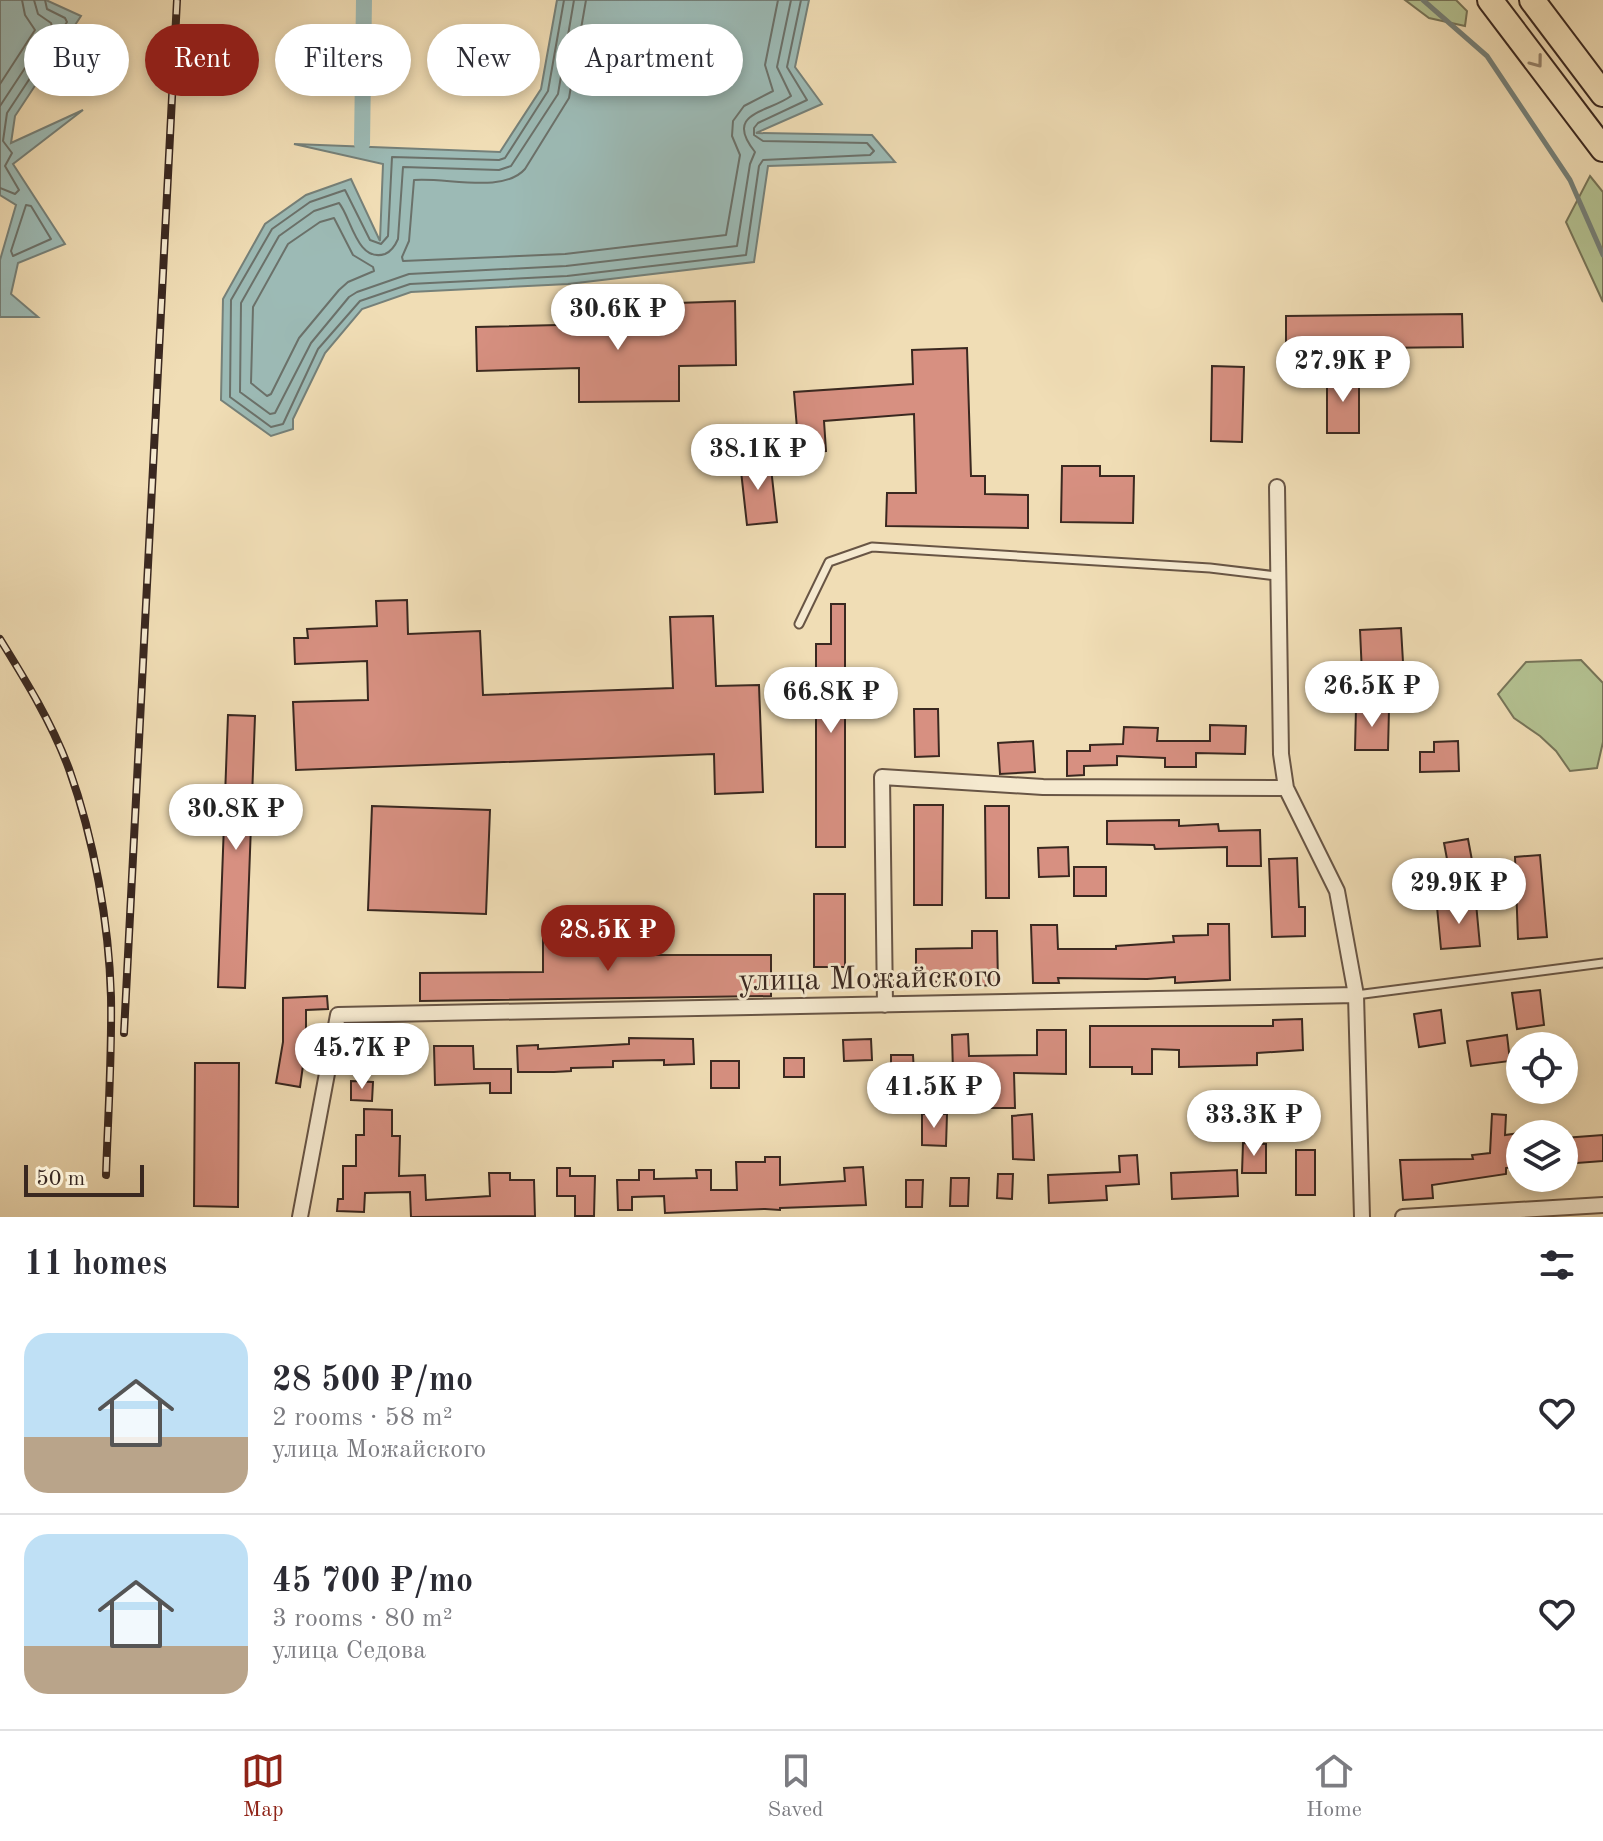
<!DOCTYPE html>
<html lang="en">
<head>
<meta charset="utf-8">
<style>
  body { margin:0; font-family:"Old Standard TT",serif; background:#f7f7f7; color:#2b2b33; height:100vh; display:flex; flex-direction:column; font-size:30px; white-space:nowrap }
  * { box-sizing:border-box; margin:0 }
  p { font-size:26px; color:#7c7c81 }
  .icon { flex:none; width:44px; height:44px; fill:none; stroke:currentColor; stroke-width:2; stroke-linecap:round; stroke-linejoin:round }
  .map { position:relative; height:1217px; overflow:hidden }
  .drawer { display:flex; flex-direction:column; background:#fff; flex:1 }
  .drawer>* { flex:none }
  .banner { position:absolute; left:24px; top:24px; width:800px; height:72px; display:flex; gap:16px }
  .fabs { position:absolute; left:1506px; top:1032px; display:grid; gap:16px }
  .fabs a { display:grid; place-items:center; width:72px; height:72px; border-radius:50%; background:#fff; box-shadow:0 4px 12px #0003; font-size:40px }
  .scale { position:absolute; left:24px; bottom:20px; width:120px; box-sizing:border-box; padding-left:8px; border:4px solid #3a2820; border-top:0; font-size:22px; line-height:28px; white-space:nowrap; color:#3a2820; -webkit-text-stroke:6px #f5e9cf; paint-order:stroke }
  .price { position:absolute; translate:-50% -68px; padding:0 18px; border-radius:28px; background:#fff; color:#222; font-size:26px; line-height:52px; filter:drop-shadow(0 2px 4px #0008) }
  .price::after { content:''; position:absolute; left:50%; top:48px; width:24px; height:18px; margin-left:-12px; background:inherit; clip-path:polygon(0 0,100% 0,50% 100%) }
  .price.on { background:#8f2418; color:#fff }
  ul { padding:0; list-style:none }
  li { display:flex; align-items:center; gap:24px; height:200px; padding:0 24px }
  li+li { border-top:2px solid #e1e1e2 }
  li span { display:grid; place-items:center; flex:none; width:224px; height:160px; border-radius:24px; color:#555 }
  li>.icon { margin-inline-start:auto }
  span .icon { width:96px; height:96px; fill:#fffc; stroke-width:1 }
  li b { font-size:34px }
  h2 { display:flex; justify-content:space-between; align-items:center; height:96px; padding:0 24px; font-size:34px }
  .chip { padding:0 28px; border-radius:36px; background:#fff; box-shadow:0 4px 12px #0003; font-size:28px; line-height:72px }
  .chip.on { background:#8f2418; color:#fff }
  .dock { display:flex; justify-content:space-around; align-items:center; height:112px; border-top:2px solid #e1e1e2; background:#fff; font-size:22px; color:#7c7c81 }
  .dock a { display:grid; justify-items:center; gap:4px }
  .dock .on { color:#8f2418 }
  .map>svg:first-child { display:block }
  .green { fill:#b4c292; stroke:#777559; stroke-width:2 }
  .water { fill:#9cbab5; stroke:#758079; stroke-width:2 }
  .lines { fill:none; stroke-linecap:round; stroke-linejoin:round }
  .shore { stroke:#6b716a; stroke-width:2 }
  .stream { stroke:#758079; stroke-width:5 }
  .canal { stroke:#9cbab5; stroke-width:16 }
  .building { fill:#d79081; stroke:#3a2820; stroke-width:2 }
  .service-casing { stroke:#685545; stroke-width:11 }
  .minor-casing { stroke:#685545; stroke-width:18 }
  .trunk-casing { stroke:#3a2820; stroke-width:28 }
  .service { stroke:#f5e9cf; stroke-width:7 }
  .minor { stroke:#f5e9cf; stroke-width:14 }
  .trunk { stroke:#f0ddb5; stroke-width:24 }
  .rail-casing { stroke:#3a2820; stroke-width:8 }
  .rail { stroke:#f5e9cf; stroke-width:5; stroke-dasharray:15; stroke-linecap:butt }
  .oneway { stroke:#95826a }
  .labels { text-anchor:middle; stroke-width:6; stroke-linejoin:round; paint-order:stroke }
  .street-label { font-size:32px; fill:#3a2820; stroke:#f5e9cf }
</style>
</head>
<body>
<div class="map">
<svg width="1603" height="1217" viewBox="0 0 1603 1217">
  <rect width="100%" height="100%" fill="#f0ddb5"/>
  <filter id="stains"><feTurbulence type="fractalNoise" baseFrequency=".0025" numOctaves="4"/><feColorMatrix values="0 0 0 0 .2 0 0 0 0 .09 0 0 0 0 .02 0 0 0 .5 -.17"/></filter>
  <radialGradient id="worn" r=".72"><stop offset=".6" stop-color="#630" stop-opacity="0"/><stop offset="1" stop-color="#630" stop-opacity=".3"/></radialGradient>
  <path class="green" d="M1405,0h51l11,11 -2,15 -36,-8z
    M1590,176l13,16v110l-37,-80z
    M1581,660l22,23v59l-6,26 -27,3 -14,-20 -16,-15 -26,-18 -16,-24 28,-32z"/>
  <path class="water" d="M0,0h46l35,16 -66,100 -4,27 72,-33 -70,54 52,80 -47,19 -7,31 27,23h-38v-57l16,-55 -16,-10z
    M557,0h252l-14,67 27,37 -66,29 116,2 23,27 -127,4 -14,96 -186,22 -157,8 -49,17 -37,44 -32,66v10l-22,7 -50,-36 2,-101 42,-75 41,-29 45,-16 29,62 3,-77 -89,-20 206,8 41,-63z"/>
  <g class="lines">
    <path class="shore" d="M564,0l-16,91 -43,67 -6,2 -107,-3 -4,79 -7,8 -11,-4 -25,-50 -35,12 -38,27 -41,71 -1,97 41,30 12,-3 35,-75 42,-48 50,-17 157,-8 179,-21 13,-89 4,-6 107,-5 4,-4 -7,-8 -104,-2 -9,-6v-7l4,-5 49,-23 -20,-33 14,-67
      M574,0l-16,94 -47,72 -12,4 -96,-3 -5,72c-3,7 -6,12 -13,15 -28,9 -34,-37 -46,-51l-25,8 -35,25 -38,67 -1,89 30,22 5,-1 36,-70 38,-46 8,-5 52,-18 157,-8 171,-20 13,-82 5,-12c-32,-40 13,-39 36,-56l-14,-29 14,-67
      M586,0l-17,98 -44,71c-22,25 -79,8 -111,11l-5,61 -7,16 1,4 162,-7 161,-19 14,-80 -8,-19 1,-15 11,-15 29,-15 -8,-26 13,-65
      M0,84l35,-54 -10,-15 -3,-15
      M0,106l52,-79 -1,-4 -13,-9 -4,-14
      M0,188l15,6 4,-4 -14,-24 7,-13 -9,-12 4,-28 60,-91 -2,-4 -18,-9 -2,-9
      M26,205l5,1 20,33 -38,17 -2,-5z
      M334,218l19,37 20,12 1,4 -26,11 -9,8 -40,48 -28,56 -4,2 -16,-13 2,-76 35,-63 32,-22z"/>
    <path class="stream" d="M1423,0l64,56 83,124 33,75"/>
    <path class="canal" d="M362,144l2,-144"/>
  </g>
  <path class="building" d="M735,301l1,64 -57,1v35l-100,1v-34l-102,3 -1,-44 201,-5v-19z
    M1462,314l1,33 -177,2v-33z
    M967,348l4,128h14v18l43,1v33l-142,-2 1,-33h29l-2,-79 -90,7 2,30 -27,2 -5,-61 119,-8 -1,-34z
    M1212,366l32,1 -2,75 -31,-1z
    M1327,376h32v57h-32z
    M770,459l7,63 -30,3 -7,-63z
    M1062,466h38v10h34l-1,47 -72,-1z
    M407,600l1,34 72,-3 3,64 190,-7 -3,-71 43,-1 3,70 43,-1 4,107 -48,2 -1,-40 -418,16 -3,-68 75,-2 -1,-39 -72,3 -1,-26h14l-1,-9 70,-3 -1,-25z
    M831,604h14v243h-29v-203h15z
    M1401,628l2,34 -8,1v9l-33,2 -2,-44z
    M1356,708l33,1 -1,41h-33z
    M914,709h24l1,47 -24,1z
    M228,715l27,1 -10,272 -27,-1z
    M1210,725l36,1 -1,28 -49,-1v14h-31v-9l-48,-2v9l-33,1v9l-17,1v-25h23v-6l33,-1 1,-17 34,1 -1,13h53z
    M1033,741l2,31 -35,2 -2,-31z
    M1458,741l1,30 -39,1v-20h14v-10z
    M914,805h29l-1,100h-28z
    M372,806l118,4 -4,104 -118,-4z
    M985,806h24v92h-23z
    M1179,820v6l39,-2 1,7 41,-1 1,36h-34v-19l-72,2 -1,-4 -47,-1v-23z
    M1468,839l6,32 -24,4 -6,-32z
    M1068,847l1,29 -30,1 -1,-29z
    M1540,855l7,82 -29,2 -3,-82z
    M1297,858l2,49h6v29l-33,1 -3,-78z
    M1074,867h32v29h-32z
    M814,894h31v73h-31z
    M1476,903l4,43 -39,3 -4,-42z
    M1208,924h21l1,56 -55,3v-6l-28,2 -89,-1 1,5h-26l-2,-58h26l1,24h58v-3l58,-4 -1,-6 35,-1z
    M543,931h103v24h125v41l-351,5v-28l123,-1z
    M972,931h25l1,54 -25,1v-5l-57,1v-33l56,-1z
    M1540,990l4,35 -27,4 -5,-36z
    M327,996l1,13 -22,1v34l-6,43 -24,-4 7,-41v-44z
    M1441,1010l4,33 -26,4 -5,-33z
    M1302,1019l1,31 -46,3v12l-78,2v-17l-27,-1v25h-20v-7h-42v-41h183v-6z
    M1037,1030h29v44l-52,-1 1,35h-34l-1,-36 -27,1 -1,-38 16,-1 1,22 68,-1z
    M1507,1035l3,26 -39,5 -4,-25z
    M629,1038l64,1 1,25 -30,1v-5l-51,1v6l-42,1v3l-17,1h-36l-1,-26 21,-1v4l91,-5z
    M871,1039l1,21 -28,1 -1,-21z
    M370,1045l33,1 -2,26 -33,-2z
    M434,1046h39l1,23h37v24h-21v-10l-55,2z
    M891,1055h22l1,18 -23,1z
    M784,1058h20v19h-20z
    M711,1061h28v27h-28z
    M195,1063h44l-1,144 -44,-1z
    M351,1081l22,1 -1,19 -21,-1z
    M364,1109l28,1v26h8l-1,40 26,-1 1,25 64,-4 -1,-23h21v7h24l1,36 -124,1 -1,-25 -45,1 -1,19 -27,-1 1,-12h5v-33h13v-31h8z
    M922,1114h25l-1,32 -24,-1z
    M1032,1114l2,46 -21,-1 -1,-43z
    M1492,1114l14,1 -1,20 15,-2v33l-14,2v6l-74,11 1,13 -30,2 -3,-40 73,-1 -1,-4 18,-2z
    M1603,1135v26l-39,3v-26z
    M1243,1143l23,1v29h-24z
    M1296,1150h19v45h-19z
    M1137,1155l2,29 -33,2 1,14 -58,3 -1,-28 72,-3 -1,-16z
    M765,1157h15v28l65,-4 -1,-13 19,-1 3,38 -86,3v2l-15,-1 -100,4 -1,-17 -32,1v13h-14l-1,-30h22v-10h15v9l43,-1 -1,-8h15v20h26l-1,-28h29z
    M557,1168h13v8h25l-1,40h-19v-20h-18z
    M1237,1170l1,26 -66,3 -1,-26z
    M998,1174h15l-1,25 -15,-1z
    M951,1178h18l-1,28h-18z
    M906,1180h17l-1,27h-16z"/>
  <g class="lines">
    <defs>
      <path id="service" d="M799,624l30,-62 43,-15 338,21 67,8
        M1356,995l247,-32"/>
      <path id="minor" d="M1277,487l4,267 5,34 51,103 19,104 6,222
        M885,1005l-3,-228 161,10 243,1
        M300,1217l38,-202 1018,-20
        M1403,1217l200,-12"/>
      <path id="trunk" d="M1490,0l113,149
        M1532,0l71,94"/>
    </defs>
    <use href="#service" class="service-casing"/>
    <use href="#minor" class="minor-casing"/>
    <use href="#trunk" class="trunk-casing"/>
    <use href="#service" class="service"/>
    <use href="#minor" class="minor"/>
    <use href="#trunk" class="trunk"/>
    <defs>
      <path id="rail" d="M0,639c26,42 52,84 69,130 25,70 40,154 42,228 1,59 -3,119 -5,178
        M124,1033l53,-1033"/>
    </defs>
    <use href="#rail" class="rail-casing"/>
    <use href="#rail" class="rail"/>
  </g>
  <defs><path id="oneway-chevron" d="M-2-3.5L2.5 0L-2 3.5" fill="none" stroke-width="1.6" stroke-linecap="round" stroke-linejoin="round" transform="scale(2)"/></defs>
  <use class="oneway" href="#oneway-chevron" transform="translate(1537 62) rotate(53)"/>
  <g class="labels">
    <g class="street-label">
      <text transform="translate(870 977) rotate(-1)" y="11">улица Можайского</text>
    </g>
  </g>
  <rect width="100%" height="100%" filter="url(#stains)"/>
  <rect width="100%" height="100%" fill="url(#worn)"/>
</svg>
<div class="fabs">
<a><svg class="icon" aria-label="locate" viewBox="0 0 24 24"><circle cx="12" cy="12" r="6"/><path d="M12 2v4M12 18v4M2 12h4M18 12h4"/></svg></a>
<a><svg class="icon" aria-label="layers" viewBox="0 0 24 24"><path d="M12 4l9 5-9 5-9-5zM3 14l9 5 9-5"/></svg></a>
</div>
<div class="scale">50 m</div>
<b class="price" style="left:618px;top:352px">30.6K ₽</b>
<b class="price" style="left:1343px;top:404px">27.9K ₽</b>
<b class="price" style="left:758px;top:492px">38.1K ₽</b>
<b class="price" style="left:1372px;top:729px">26.5K ₽</b>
<b class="price" style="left:831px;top:735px">66.8K ₽</b>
<b class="price" style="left:236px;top:852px">30.8K ₽</b>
<b class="price" style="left:1459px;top:926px">29.9K ₽</b>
<b class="price on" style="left:608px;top:973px">28.5K ₽</b>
<b class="price" style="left:362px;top:1091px">45.7K ₽</b>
<b class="price" style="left:934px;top:1130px">41.5K ₽</b>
<b class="price" style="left:1254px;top:1158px">33.3K ₽</b>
<div class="banner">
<a class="chip">Buy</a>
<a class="chip on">Rent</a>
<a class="chip">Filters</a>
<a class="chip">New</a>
<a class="chip">Apartment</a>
</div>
</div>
<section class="drawer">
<h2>11 homes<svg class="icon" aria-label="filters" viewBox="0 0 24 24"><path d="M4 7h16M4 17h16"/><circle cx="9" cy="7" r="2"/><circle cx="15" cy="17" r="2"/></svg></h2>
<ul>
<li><span style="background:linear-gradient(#bfe0f5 65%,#b9a48a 0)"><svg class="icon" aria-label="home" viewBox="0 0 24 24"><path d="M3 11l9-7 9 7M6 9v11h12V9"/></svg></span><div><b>28 500 ₽/mo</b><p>2 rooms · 58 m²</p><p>улица Можайского</p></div><svg class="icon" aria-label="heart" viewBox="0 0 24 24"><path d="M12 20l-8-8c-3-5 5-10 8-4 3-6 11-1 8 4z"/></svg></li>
<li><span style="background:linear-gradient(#bfe0f5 70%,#b9a48a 0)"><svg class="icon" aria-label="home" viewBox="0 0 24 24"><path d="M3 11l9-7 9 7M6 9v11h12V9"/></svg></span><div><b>45 700 ₽/mo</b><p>3 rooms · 80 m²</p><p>улица Седова</p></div><svg class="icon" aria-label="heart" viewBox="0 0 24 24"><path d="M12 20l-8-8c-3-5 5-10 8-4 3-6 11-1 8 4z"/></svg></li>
</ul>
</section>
<nav class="dock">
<a class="on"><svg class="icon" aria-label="map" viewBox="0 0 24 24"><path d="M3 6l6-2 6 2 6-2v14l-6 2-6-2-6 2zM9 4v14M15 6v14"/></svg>Map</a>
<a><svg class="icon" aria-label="saved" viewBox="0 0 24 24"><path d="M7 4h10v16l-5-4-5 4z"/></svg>Saved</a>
<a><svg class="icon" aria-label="home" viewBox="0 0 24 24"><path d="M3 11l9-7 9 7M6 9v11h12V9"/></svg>Home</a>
</nav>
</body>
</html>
